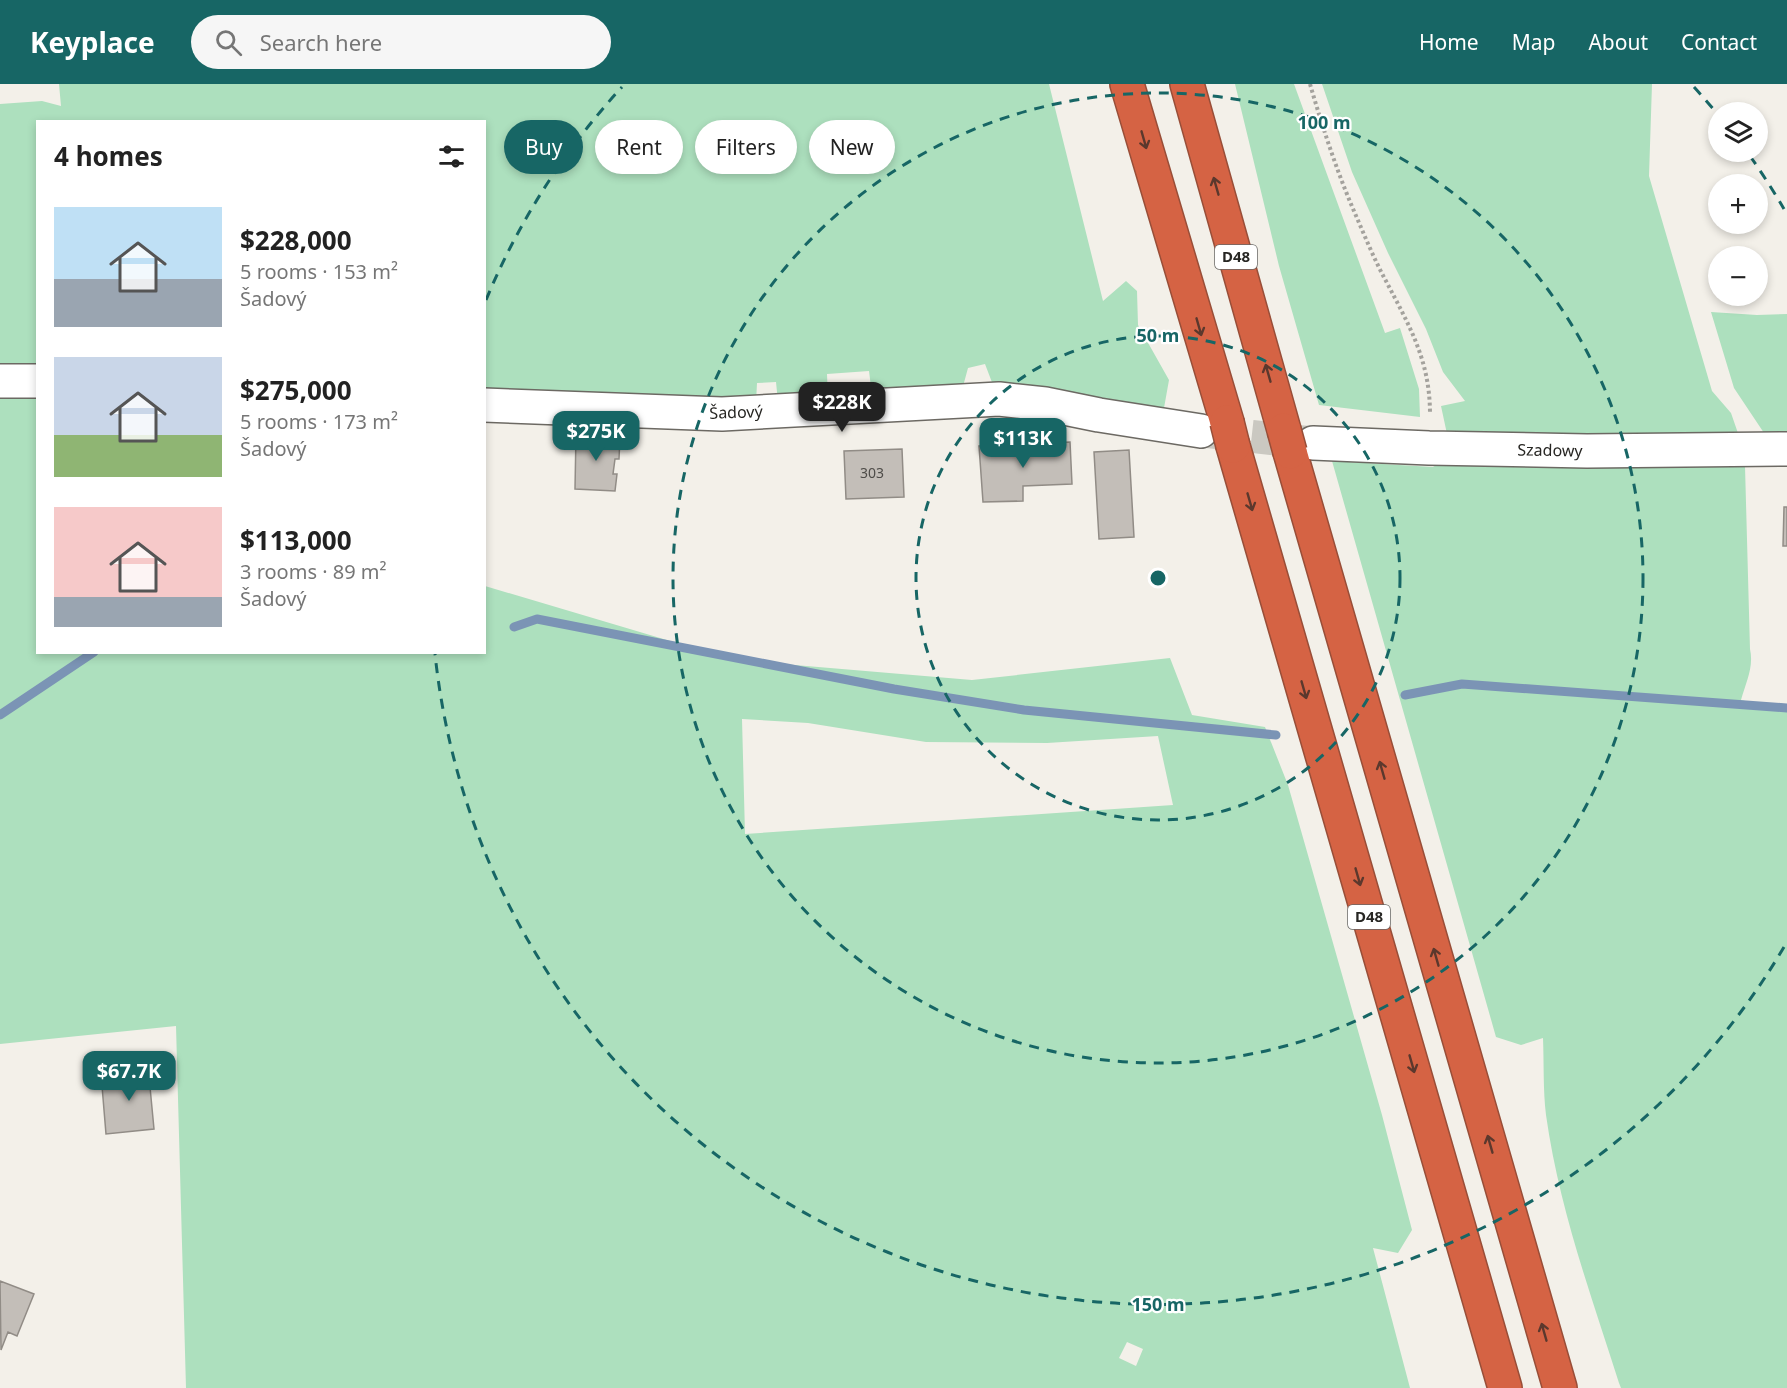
<!DOCTYPE html>
<html lang="en">
<head>
<meta charset="utf-8">
<style>
  body { margin:0; font-family:"Noto Sans",sans-serif; background:#f6f6f6; color:#222; height:100vh; display:flex; flex-direction:column; font-size:22px; white-space:nowrap }
  * { box-sizing:border-box; margin:0 }
  p { font-size:20px; color:#767676 }
  .icon { flex:none; width:33px; height:33px; fill:none; stroke:currentColor; stroke-width:2; stroke-linecap:round; stroke-linejoin:round }
  .map { position:relative; flex:1; overflow:hidden }
  .details { position:absolute; left:36px; top:36px; width:450px; height:534px; display:flex; flex-direction:column; background:#fff; border-radius:0px; box-shadow:0 3px 9px #0003 }
  .details>* { flex:none }
  .guide { position:absolute; left:504px; top:36px; width:570px; height:54px; display:flex; gap:12px }
  .tools { position:absolute; left:1708px; top:18px; display:grid; gap:12px }
  .tools a { display:grid; place-items:center; width:60px; height:60px; border-radius:50%; background:#fff; box-shadow:0 3px 9px #0003; font-size:30px }
  .price { position:absolute; translate:-50% -51px; padding:0 14px; border-radius:12px; background:#176665; color:#fff; font-size:20px; line-height:39px; filter:drop-shadow(0 2px 3px #0008) }
  .price::after { content:''; position:absolute; left:50%; top:36px; width:18px; height:14px; margin-left:-9px; background:inherit; clip-path:polygon(0 0,100% 0,50% 100%) }
  .price.active { background:#222; color:#fff }
  ul { padding:0; list-style:none }
  li { display:flex; align-items:center; gap:18px; height:150px; padding:0 18px }
  li span { display:grid; place-items:center; flex:none; width:168px; height:120px; border-radius:0px; color:#555 }
  li>.icon { margin-inline-start:auto }
  span .icon { width:72px; height:72px; fill:#fffc; stroke-width:1 }
  li b { font-size:26px }
  h2 { display:flex; justify-content:space-between; align-items:center; height:72px; padding:0 18px; font-size:26px }
  .chip { padding:0 21px; border-radius:27px; background:#fff; box-shadow:0 3px 9px #0003; font-size:21px; line-height:54px }
  .chip.active { background:#176665; color:#fff }
  header { display:flex; align-items:center; gap:36px; box-sizing:border-box; height:84px; padding:0 30px; background:#176665; color:#fff }
  header strong { font-size:28px }
  nav { display:flex; gap:33px; margin-inline-start:auto; font-size:21px }
  .search { width:420px; height:54px; background:#f6f6f6; display:flex; align-items:center; gap:15px; box-sizing:border-box; padding:0 21px; border-radius:33px; color:#767676; font-size:22px }
  .map>svg:first-child { display:block }
  .green { fill:#ade0be; fill-rule:evenodd }
  .lines { fill:none; stroke-linecap:round; stroke-linejoin:round }
  .stream { stroke:#7b94b5; stroke-width:9 }
  .building { fill:#c3beb8; stroke:#918c86; stroke-width:1.5 }
  .minor-tunnel { stroke:#cac8c1; stroke-width:33; stroke-dasharray:33 16; stroke-linecap:butt }
  .minor-casing { stroke:#6c6963; stroke-width:36 }
  .highway-casing { stroke:#984e38; stroke-width:36 }
  .path { stroke:#a4a29d; stroke-width:4; stroke-dasharray:3 3; stroke-linecap:butt }
  .minor { stroke:#fff; stroke-width:33 }
  .highway { stroke:#d56344; stroke-width:33 }
  .highway-bridge-casing { stroke:#984e38; stroke-width:36; stroke-linecap:butt }
  .highway-bridge { stroke:#d56344; stroke-width:33 }
  .oneway { stroke:#5b382d }
  .ring { fill:none; stroke:#176665; stroke-width:3; stroke-dasharray:10 8 }
  .labels { text-anchor:middle; stroke-width:4.5; stroke-linejoin:round; paint-order:stroke }
  .number-label { font-size:14px; fill:#4e4c48 }
  .shield { fill:#fff; stroke:#686765; stroke-width:1.5 }
  .shield-label { font-size:15px; font-weight:bold; fill:#272623 }
  .street-label { font-size:16px; fill:#272623; stroke:#fff }
  .centre { fill:#176665; stroke:#fff; stroke-width:3 }
  .ring-label { font-size:18px; text-anchor:middle; font-weight:bold; fill:#176665; stroke:#fff; stroke-width:4.5; stroke-linejoin:round; paint-order:stroke }
</style>
</head>
<body>
<header>
<strong>Keyplace</strong>
<div class="search"><svg class="icon" aria-label="search" viewBox="0 0 24 24"><circle cx="10" cy="10" r="6"/><path d="M15 15l6 6"/></svg>Search here</div>
<nav><a>Home</a><a>Map</a><a>About</a><a>Contact</a></nav>
</header>
<div class="map">
<svg width="1787" height="1304" viewBox="0 0 1787 1304">
  <rect width="100%" height="100%" fill="#f3f0e9"/>
  <path class="green" d="M59,0h990l54,217 23,-20 11,10 1,34 31,55 -5,28 -97,-16 -74,-7 -8,-21 -17,4 -6,22 -90,5 -3,-24 -42,3 1,25 -50,3 -2,-20 -19,1 -1,20 -271,-14 -1,-267h-446l-1,244 -37,-1v-261l42,-3 19,5z
    M1235,0h59l91,249 15,-5 19,61 1,28 -101,-12 -40,-139z
    M1322,0h330l-3,92 63,215 19,22 9,26 -293,-5 -6,-28 24,-5 -22,-29 -17,-43 -38,-76 -36,-81z
    M1711,228l46,3 30,-1v122h-21l-32,-48z
    M0,309l37,1 1,258h446l1,-66 249,74 238,20 198,-22 22,57 73,12 23,58 94,330 30,115 -14,23 -25,-5 37,140h-1224l-10,-362 -176,18zM742,635l66,4 118,19 121,1 111,-7 15,69 -428,29zM1127,1258l16,7 -7,17 -17,-8z
    M1444,376l301,6 5,183c4,18 -4,33 -9,51l46,11v677h-166l-2,-5c-28,-88 -60,-175 -73,-268 -3,-25 -2,-52 -3,-77l-22,7 -25,-8 -164,-576 101,6z"/>
  <g class="lines">
    <path class="stream" d="M514,543l23,-8 357,70 130,21 252,25
      M1405,611l57,-11 325,24
      M0,631l94,-63"/>
  </g>
  <path class="building" d="M576,350l44,3 -1,22h-4l-2,15h4l-2,17 -40,-2z
    M1070,358l2,42 -49,2v15l-40,1 -4,-56z
    M902,365l2,48 -58,2 -2,-48z
    M1129,366l5,87 -35,2 -5,-87z
    M1784,423h3v39h-4z
    M148,982l6,63 -48,5 -4,-48 18,-2 -1,-15z
    M0,1197l34,13 -17,42 -9,-4 -7,18z"/>
  <g class="lines">
    <path class="minor-tunnel" d="M1203,347l110,12"/>
    <defs>
      <path id="minor" d="M0,297h38
        M484,321l238,9 277,-15 46,5 54,11 102,16
        M1313,359l116,5 158,3 200,-2"/>
      <path id="highway" d="M1127,0l100,338
        M1187,0l97,346
        M1233,362l272,942
        M1290,368l270,936"/>
    </defs>
    <use href="#minor" class="minor-casing"/>
    <use href="#highway" class="highway-casing"/>
    <path class="path" d="M1310,0c13,45 28,91 47,134 9,21 18,43 29,63 24,46 44,80 44,133"/>
    <use href="#minor" class="minor"/>
    <use href="#highway" class="highway"/>
    <defs>
      <path id="highway-bridge" d="M1227,338l6,24
        M1284,346l6,22"/>
    </defs>
    <use href="#highway-bridge" class="highway-bridge-casing"/>
    <use href="#highway-bridge" class="highway-bridge"/>
  </g>
  <defs><path id="oneway-shaft" d="M-6 0H5M1.5-3L5.5 0L1.5 3" fill="none" stroke-width="1.6" stroke-linecap="round" stroke-linejoin="round" transform="scale(1.5)"/></defs>
  <g class="oneway">
    <use href="#oneway-shaft" transform="translate(1144 56) rotate(74)"/>
    <use href="#oneway-shaft" transform="translate(1216 102) rotate(-106)"/>
    <use href="#oneway-shaft" transform="translate(1199 243) rotate(74)"/>
    <use href="#oneway-shaft" transform="translate(1268 289) rotate(-106)"/>
    <use href="#oneway-shaft" transform="translate(1250 418) rotate(74)"/>
    <use href="#oneway-shaft" transform="translate(1304 606) rotate(74)"/>
    <use href="#oneway-shaft" transform="translate(1382 686) rotate(-106)"/>
    <use href="#oneway-shaft" transform="translate(1358 793) rotate(74)"/>
    <use href="#oneway-shaft" transform="translate(1436 873) rotate(-106)"/>
    <use href="#oneway-shaft" transform="translate(1412 980) rotate(74)"/>
    <use href="#oneway-shaft" transform="translate(1490 1060) rotate(-106)"/>
    <use href="#oneway-shaft" transform="translate(1544 1248) rotate(-106)"/>
  </g>
  <g class="ring">
    <circle cx="1158" cy="494" r="242"/>
    <circle cx="1158" cy="494" r="485"/>
    <path d="M1784 863A727 727 0 0 1 435 570M486 216A727 727 0 0 1 622 3M1694 3A727 727 0 0 1 1719 32M1750 72A727 727 0 0 1 1784 125"/>
  </g>
  <g class="labels">
    <g class="number-label">
      <text x="872" y="394">303</text>
    </g>
    <g class="shield">
      <rect x="1215" y="161" width="42" height="24" rx="4.5"/>
      <rect x="1348" y="821" width="42" height="24" rx="4.5"/>
    </g>
    <g class="shield-label">
      <text x="1236" y="178">D48</text>
      <text x="1369" y="838">D48</text>
    </g>
    <g class="street-label">
      <text transform="translate(736 328) rotate(-2)" y="6">Šadový</text>
      <text transform="translate(1550 366) rotate(1)" y="6">Szadowy</text>
    </g>
  </g>
  <circle cx="1158" cy="494" r="9" class="centre"/>
  <g class="ring-label">
    <text x="1324" y="45">100 m</text>
    <text x="1158" y="258">50 m</text>
    <text x="1158" y="1227">150 m</text>
  </g>
</svg>
<div class="tools">
<a><svg class="icon" aria-label="layers" viewBox="0 0 24 24"><path d="M12 4l9 5-9 5-9-5zM3 14l9 5 9-5"/></svg></a>
<a>+</a>
<a>−</a>
</div>
<b class="price active" style="left:842px;top:349px">$228K</b>
<b class="price" style="left:596px;top:378px">$275K</b>
<b class="price" style="left:1023px;top:385px">$113K</b>
<b class="price" style="left:129px;top:1018px">$67.7K</b>
<div class="guide">
<a class="chip active">Buy</a>
<a class="chip">Rent</a>
<a class="chip">Filters</a>
<a class="chip">New</a>
</div>
<section class="details">
<h2>4 homes<svg class="icon" aria-label="filters" viewBox="0 0 24 24"><path d="M4 7h16M4 17h16"/><circle cx="9" cy="7" r="2"/><circle cx="15" cy="17" r="2"/></svg></h2>
<ul>
<li><span style="background:linear-gradient(#bfe0f5 60%,#9aa5b1 0)"><svg class="icon" aria-label="home" viewBox="0 0 24 24"><path d="M3 11l9-7 9 7M6 9v11h12V9"/></svg></span><div><b>$228,000</b><p>5 rooms · 153 m²</p><p>Šadový</p></div></li>
<li><span style="background:linear-gradient(#c9d6e8 65%,#8fb573 0)"><svg class="icon" aria-label="home" viewBox="0 0 24 24"><path d="M3 11l9-7 9 7M6 9v11h12V9"/></svg></span><div><b>$275,000</b><p>5 rooms · 173 m²</p><p>Šadový</p></div></li>
<li><span style="background:linear-gradient(#f6c9c9 75%,#9aa5b1 0)"><svg class="icon" aria-label="home" viewBox="0 0 24 24"><path d="M3 11l9-7 9 7M6 9v11h12V9"/></svg></span><div><b>$113,000</b><p>3 rooms · 89 m²</p><p>Šadový</p></div></li>
</ul>
</section>
</div>
</body>
</html>
